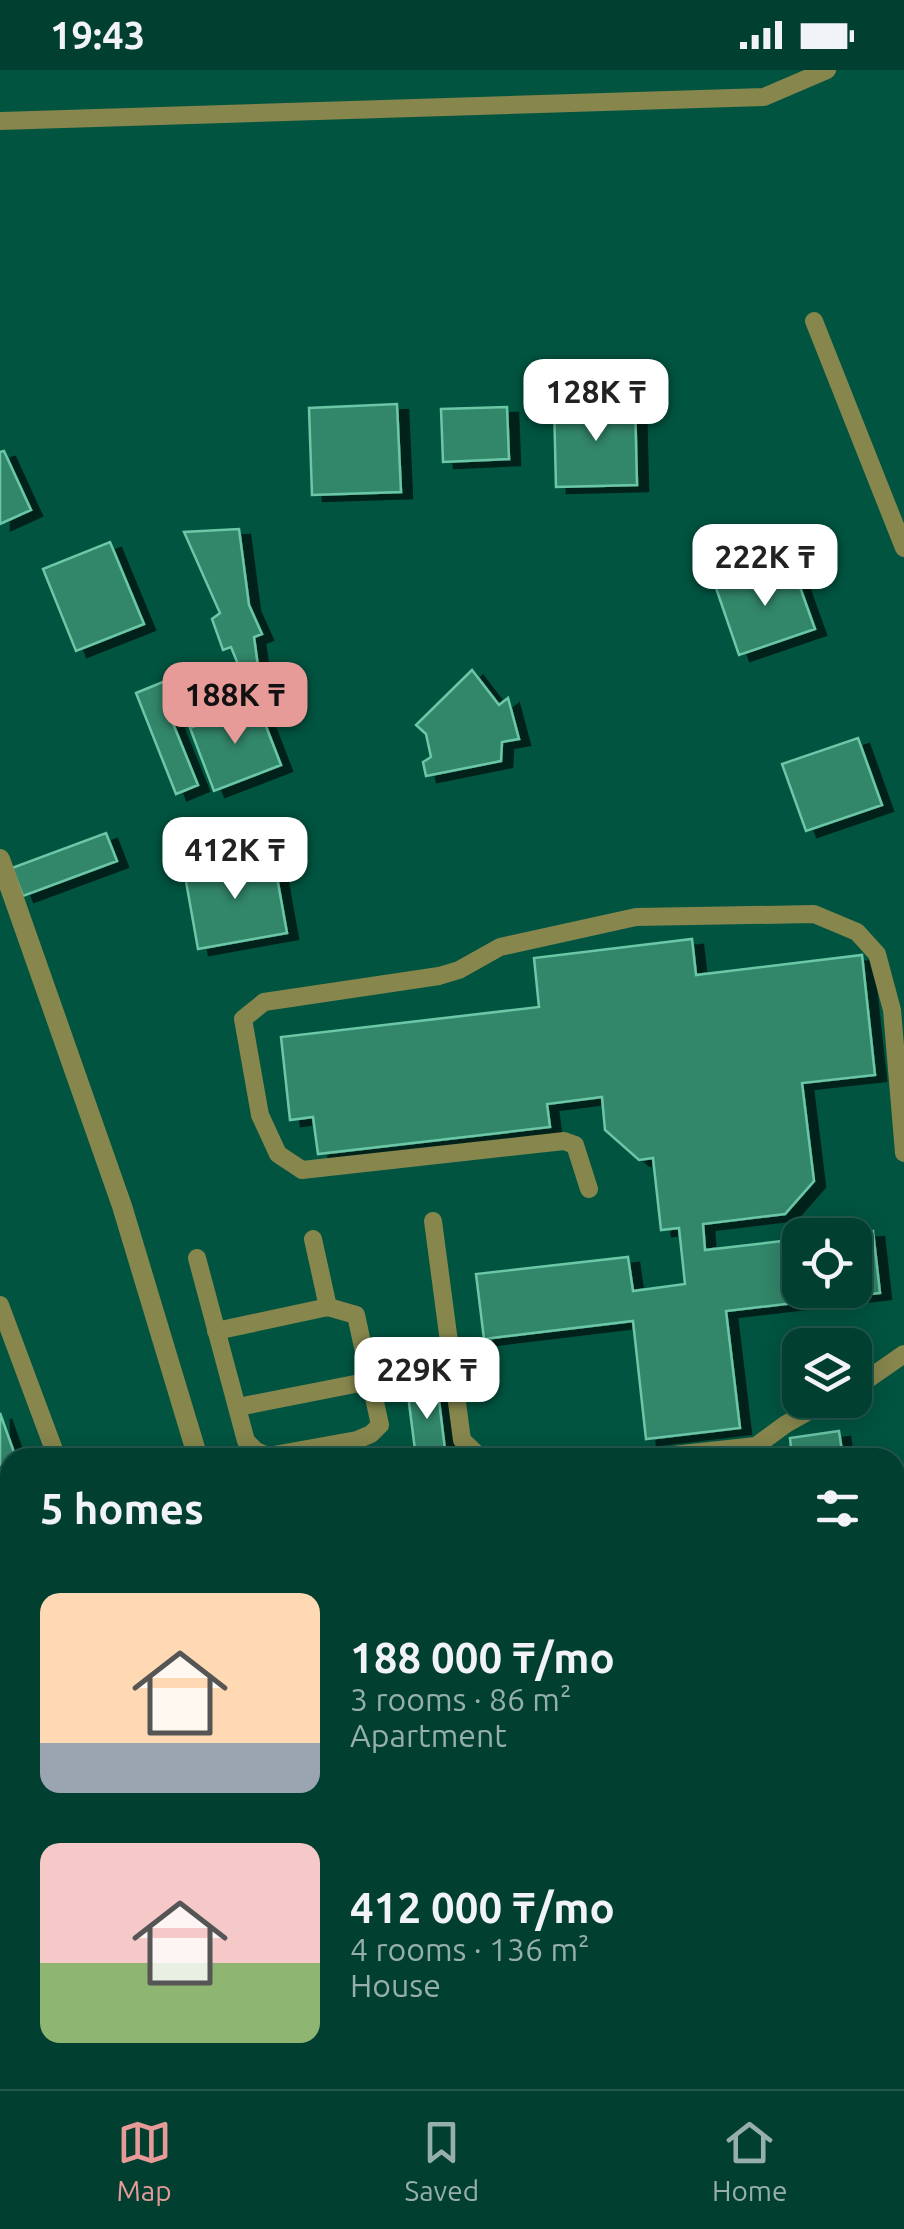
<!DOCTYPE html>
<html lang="en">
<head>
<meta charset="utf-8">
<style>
  body { margin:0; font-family:Ubuntu,sans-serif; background:#0f4a3c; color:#f1f3f6; height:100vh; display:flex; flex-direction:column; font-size:38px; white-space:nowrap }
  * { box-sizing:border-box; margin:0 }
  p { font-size:32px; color:#96afab }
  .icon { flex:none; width:55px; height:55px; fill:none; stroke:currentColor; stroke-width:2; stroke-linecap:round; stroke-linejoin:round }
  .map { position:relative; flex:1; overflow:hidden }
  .panel { position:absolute; left:0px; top:1378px; width:905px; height:642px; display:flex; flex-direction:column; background:#013f30; border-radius:30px 30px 0 0; box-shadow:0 5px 25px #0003,0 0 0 2px #23584c }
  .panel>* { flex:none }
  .fabs { position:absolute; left:782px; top:1148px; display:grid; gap:20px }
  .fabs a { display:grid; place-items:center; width:90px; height:90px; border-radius:20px; background:#013f30; box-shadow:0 5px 25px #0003,0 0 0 2px #23584c; font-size:50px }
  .price { position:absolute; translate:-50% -85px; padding:0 22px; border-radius:20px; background:#fff; color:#222; font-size:32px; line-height:65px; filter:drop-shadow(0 2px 5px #0008) }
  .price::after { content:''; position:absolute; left:50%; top:60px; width:30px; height:22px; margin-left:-15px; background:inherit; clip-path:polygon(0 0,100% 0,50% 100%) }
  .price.current { background:#e69b98; color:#111 }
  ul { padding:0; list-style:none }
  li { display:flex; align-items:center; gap:30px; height:250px; padding:0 40px }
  li span { display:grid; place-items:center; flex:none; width:280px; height:200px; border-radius:20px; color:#555 }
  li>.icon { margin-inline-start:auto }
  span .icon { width:120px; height:120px; fill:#fffc; stroke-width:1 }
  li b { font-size:42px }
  h2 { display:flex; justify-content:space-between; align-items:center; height:120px; padding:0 40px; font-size:42px }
  .status { display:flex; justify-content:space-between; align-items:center; height:70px; padding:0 50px; background:#013f30; direction:ltr }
  .status svg { height:28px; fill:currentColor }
  .menu { display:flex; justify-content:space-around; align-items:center; height:140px; border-top:2px solid #23584c; background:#013f30; font-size:28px; color:#96afab }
  .menu a { display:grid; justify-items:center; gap:5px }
  .menu .current { color:#e69b98 }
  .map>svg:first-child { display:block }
  .building { fill:#31866b; stroke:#6cc7a7; stroke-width:2.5; filter:url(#shadow) }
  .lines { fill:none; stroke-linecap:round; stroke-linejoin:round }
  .service { stroke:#86864d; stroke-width:18 }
  .minor { stroke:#86864d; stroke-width:20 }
</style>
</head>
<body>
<div class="status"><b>19:43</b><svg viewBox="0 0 49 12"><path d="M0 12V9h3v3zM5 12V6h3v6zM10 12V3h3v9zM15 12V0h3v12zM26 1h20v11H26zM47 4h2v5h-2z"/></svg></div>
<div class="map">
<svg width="904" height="2019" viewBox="0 0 904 2019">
  <defs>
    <filter id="shadow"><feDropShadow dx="11" dy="6" stdDeviation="0" flood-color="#0009"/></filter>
  </defs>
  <rect width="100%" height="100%" fill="#015440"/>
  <path class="building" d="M635,331l2,84 -81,2 -2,-84z
    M397,334l4,88 -89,3 -3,-87z
    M507,337l2,52 -66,3 -2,-53z
    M4,381l27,59 -31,14v-72z
    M239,459l10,76 13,29 -8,3 6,44 -14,3 -15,-37 -8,3 -11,-31 8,-6 -36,-81z
    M110,472l34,82 -68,27 -33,-82z
    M791,492l24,67 -76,26 -23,-67z
    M472,600l27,35 9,-7 11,41 -17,3 -1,19 -75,15 -3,-14 8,-5 -5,-23 -10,-9z
    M185,603l15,37 -28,11 26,64 -22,9 -40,-101z
    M257,633l24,62 -67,26 -24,-63z
    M858,668l24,67 -76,26 -24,-67z
    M106,763l11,28 -94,35 -11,-28z
    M273,785l14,78 -89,16 -14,-79z
    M692,869l4,36 166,-20 13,120 -73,8 12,98 -29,33 -82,10 2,26 95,-11v51h55v-55h-21l39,-4 7,62 -154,18 14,117 -94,11 -13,-118 -149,18 -8,-65 152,-17 5,34 52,-7 -6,-56 -18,2 -8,-72 -14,2 -34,-30 -3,-33 -55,7 3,23 -232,27 -5,-37 -23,3 -9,-83 258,-30 -5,-49z
    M437,1314l9,74h-30l-9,-71z
    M0,1343l16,45h-6v69l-10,4z
    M839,1361l4,27h-51l-2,-20z
    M904,1409v144l-9,2v-143z
    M10,1576v89l-10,4v-90z"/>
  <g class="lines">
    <path class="service" d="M0,51l764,-24 63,-27
      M814,251l90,227
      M589,1119l-14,-44 -11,-4 -262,29 -24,-16 -18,-39 -17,-96 21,-17 175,-26 20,-6 41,-23 136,-30 178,-3 43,18 20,22 15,56 12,143
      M433,1151l29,219 19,18
      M313,1169l15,68
      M197,1188l49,183 10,10 12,5 89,-16 14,-6 9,-9 -24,-110 -28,-8 -112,24
      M0,1235l57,153
      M855,1318l49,-34
      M238,1337l132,-26
      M645,1388l111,-12 30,-22 43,-24
      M0,1522l10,-4
      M163,2019l25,-9"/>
    <path class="minor" d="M0,789l122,347 76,252
      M380,2010l3,9"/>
  </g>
</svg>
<div class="fabs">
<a><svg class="icon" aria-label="locate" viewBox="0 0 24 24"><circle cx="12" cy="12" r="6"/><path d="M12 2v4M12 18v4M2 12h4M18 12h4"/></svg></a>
<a><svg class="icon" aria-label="layers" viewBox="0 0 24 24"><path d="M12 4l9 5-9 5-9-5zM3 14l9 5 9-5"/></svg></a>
</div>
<b class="price" style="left:596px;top:374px">128K ₸</b>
<b class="price" style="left:765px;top:539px">222K ₸</b>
<b class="price current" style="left:235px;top:677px">188K ₸</b>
<b class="price" style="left:235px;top:832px">412K ₸</b>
<b class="price" style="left:427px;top:1352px">229K ₸</b>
<section class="panel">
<h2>5 homes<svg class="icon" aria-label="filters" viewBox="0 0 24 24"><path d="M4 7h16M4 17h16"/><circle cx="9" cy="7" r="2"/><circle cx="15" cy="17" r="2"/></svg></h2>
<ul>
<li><span style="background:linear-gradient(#ffd9b3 75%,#9aa5b1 0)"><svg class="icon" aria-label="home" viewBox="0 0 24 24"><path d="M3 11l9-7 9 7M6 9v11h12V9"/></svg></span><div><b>188 000 ₸/mo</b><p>3 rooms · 86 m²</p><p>Apartment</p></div></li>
<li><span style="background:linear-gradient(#f6c9c9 60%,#8fb573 0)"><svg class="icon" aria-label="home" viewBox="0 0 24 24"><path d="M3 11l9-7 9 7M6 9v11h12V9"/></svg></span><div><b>412 000 ₸/mo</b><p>4 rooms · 136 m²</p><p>House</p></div></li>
</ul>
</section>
</div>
<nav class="menu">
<a class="current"><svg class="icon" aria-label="map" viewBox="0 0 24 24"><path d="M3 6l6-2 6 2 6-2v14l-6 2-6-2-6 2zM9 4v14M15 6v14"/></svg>Map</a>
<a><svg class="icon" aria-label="saved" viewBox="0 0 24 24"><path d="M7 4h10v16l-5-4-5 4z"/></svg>Saved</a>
<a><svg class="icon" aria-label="home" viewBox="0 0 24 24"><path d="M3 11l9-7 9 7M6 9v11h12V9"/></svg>Home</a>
</nav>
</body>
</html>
